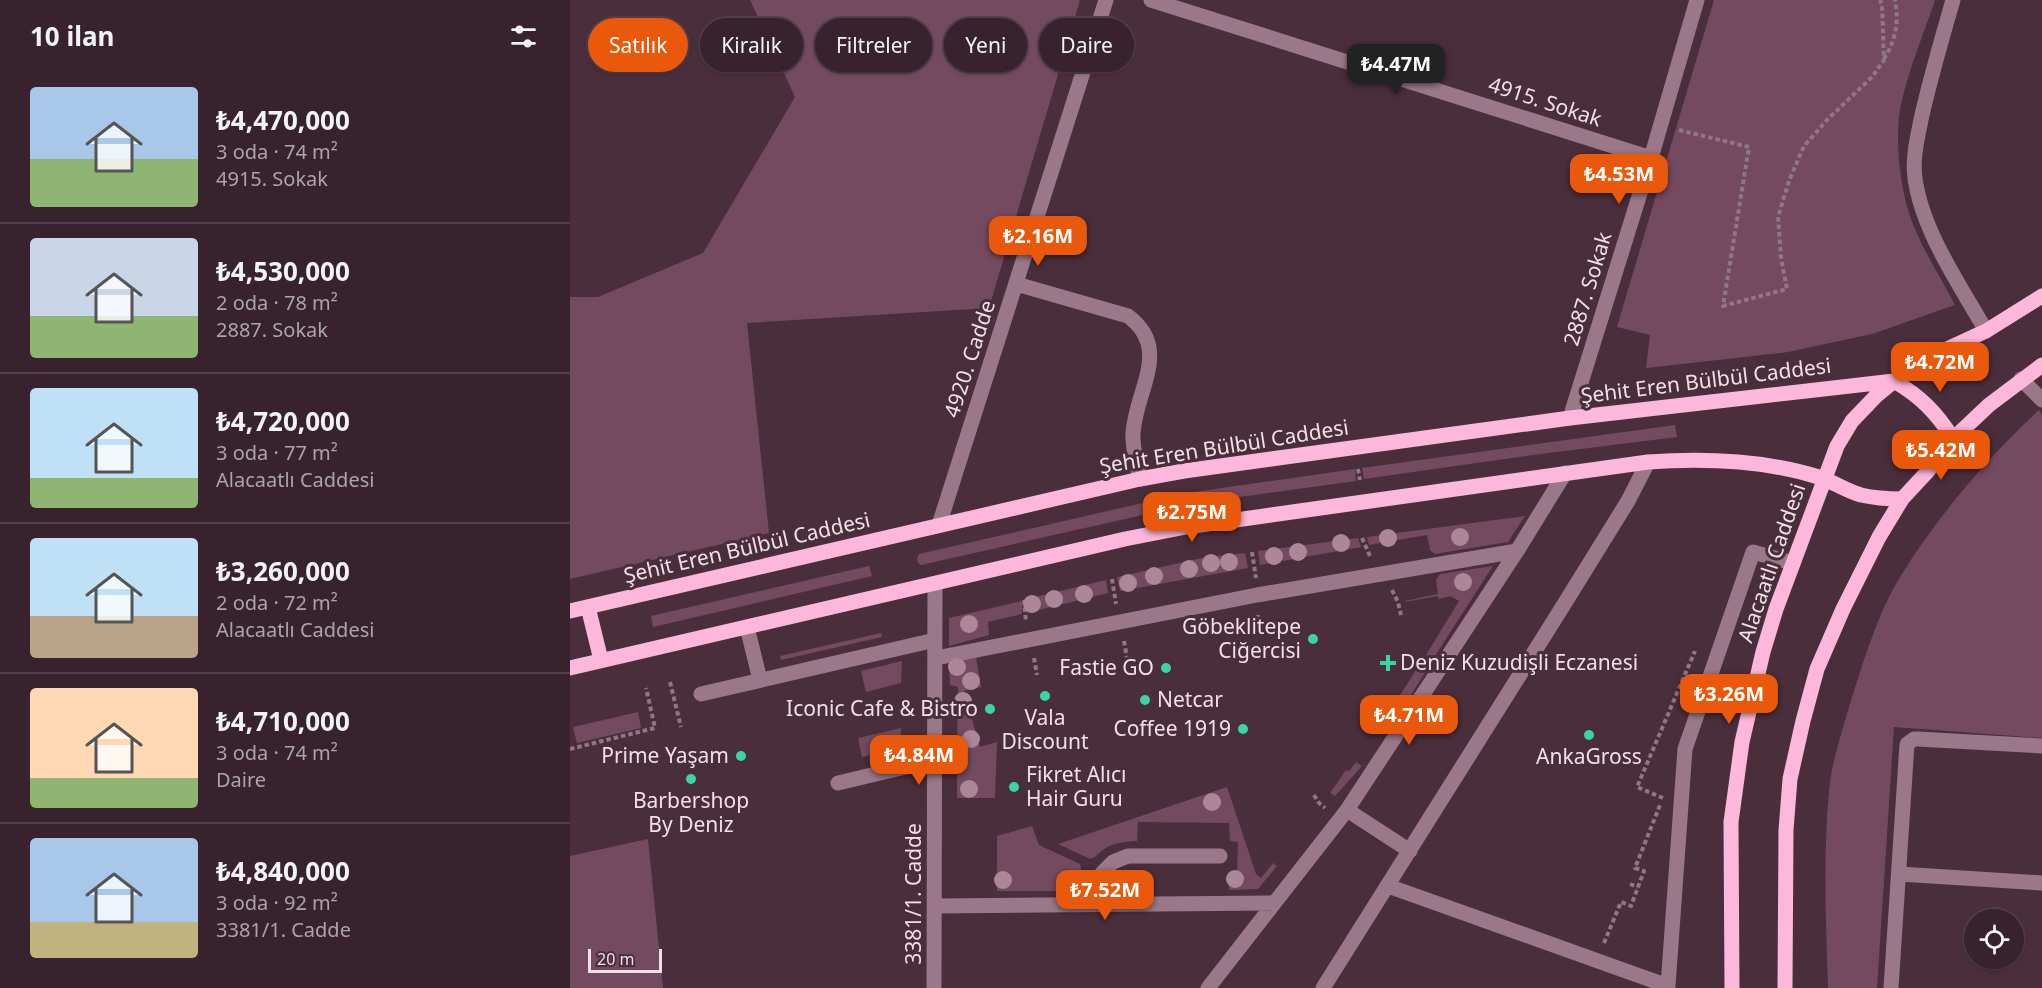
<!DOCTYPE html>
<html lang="tr">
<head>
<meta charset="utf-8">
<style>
  body { margin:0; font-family:"Noto Sans",sans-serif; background:#432f39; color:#f1f3f6; height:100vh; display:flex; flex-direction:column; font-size:22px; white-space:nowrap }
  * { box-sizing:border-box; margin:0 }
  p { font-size:20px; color:#aba4aa }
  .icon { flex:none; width:33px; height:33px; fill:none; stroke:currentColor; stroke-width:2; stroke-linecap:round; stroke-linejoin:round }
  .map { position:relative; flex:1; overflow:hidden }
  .side { display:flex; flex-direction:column; background:#38222d; width:570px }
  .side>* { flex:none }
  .hud { position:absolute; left:18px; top:18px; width:570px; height:54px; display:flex; gap:12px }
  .fabs { position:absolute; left:1394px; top:909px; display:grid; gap:12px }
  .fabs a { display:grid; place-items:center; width:60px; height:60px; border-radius:50%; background:#38222d; box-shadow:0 2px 4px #0004,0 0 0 2px #523f49; font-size:30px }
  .scale { position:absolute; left:18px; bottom:15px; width:74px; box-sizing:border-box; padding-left:6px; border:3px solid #f2dfe8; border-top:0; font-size:16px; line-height:21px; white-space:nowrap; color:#f2dfe8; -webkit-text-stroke:4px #4a2e3c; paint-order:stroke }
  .price { position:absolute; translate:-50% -51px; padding:0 14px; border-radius:12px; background:#ea580c; color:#fff; font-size:20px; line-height:39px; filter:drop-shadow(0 2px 3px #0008) }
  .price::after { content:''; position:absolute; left:50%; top:36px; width:18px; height:14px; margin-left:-9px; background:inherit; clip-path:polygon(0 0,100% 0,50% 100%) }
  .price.current { background:#222; color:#fff }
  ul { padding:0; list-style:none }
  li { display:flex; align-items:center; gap:18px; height:150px; padding:0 30px }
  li+li { border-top:2px solid #523f49 }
  li span { display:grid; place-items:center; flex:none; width:168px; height:120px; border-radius:6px; color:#555 }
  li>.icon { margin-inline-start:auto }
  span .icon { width:72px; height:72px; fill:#fffc; stroke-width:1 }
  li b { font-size:26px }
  h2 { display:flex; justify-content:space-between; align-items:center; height:72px; padding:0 30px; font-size:26px }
  .tag { padding:0 21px; border-radius:27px; background:#38222d; box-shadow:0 2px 4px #0004,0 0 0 2px #523f49; font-size:21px; line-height:54px }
  .tag.current { background:#ea580c; color:#fff }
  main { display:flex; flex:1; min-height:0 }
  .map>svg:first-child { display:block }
  .green { fill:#744a60 }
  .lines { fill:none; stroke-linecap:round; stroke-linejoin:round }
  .path { stroke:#907783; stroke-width:4; stroke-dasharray:4.5 3; stroke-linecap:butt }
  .minor { stroke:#9a7889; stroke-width:15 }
  .major { stroke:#fcb7da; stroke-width:15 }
  .tree { fill:#ab8798 }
  .poi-dot { fill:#3bd4a4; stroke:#4a2e3c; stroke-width:2 }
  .labels { text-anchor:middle; stroke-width:6; stroke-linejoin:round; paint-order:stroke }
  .street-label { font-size:21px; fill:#f2dfe8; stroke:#4a2e3c }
  .poi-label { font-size:21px; fill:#f2dfe8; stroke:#4a2e3c; text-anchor:end }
</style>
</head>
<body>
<main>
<section class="side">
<h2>10 ilan<svg class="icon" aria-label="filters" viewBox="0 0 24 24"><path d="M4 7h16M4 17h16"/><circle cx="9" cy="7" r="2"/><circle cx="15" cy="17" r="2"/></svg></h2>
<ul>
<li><span style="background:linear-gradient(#a9c7e8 60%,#8fb573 0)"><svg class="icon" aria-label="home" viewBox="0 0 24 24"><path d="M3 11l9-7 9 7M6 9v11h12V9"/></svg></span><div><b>₺4,470,000</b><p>3 oda · 74 m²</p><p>4915. Sokak</p></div></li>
<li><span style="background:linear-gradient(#c9d6e8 65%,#8fb573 0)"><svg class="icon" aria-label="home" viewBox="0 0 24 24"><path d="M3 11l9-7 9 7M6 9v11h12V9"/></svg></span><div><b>₺4,530,000</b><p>2 oda · 78 m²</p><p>2887. Sokak</p></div></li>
<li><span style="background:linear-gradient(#bfe0f5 75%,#8fb573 0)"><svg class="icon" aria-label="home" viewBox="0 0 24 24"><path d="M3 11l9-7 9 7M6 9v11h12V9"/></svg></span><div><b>₺4,720,000</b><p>3 oda · 77 m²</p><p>Alacaatlı Caddesi</p></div></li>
<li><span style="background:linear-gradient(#bfe0f5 65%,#b9a48a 0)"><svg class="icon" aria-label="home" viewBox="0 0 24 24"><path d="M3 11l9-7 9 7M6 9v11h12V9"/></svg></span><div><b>₺3,260,000</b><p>2 oda · 72 m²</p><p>Alacaatlı Caddesi</p></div></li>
<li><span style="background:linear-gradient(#ffd9b3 75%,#8fb573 0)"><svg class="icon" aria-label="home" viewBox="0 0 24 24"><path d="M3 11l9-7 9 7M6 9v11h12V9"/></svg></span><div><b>₺4,710,000</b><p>3 oda · 74 m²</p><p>Daire</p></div></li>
<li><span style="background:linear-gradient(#a9c7e8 70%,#c2b280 0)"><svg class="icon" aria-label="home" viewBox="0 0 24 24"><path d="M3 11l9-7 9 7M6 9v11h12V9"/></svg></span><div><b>₺4,840,000</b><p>3 oda · 92 m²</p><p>3381/1. Cadde</p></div></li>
</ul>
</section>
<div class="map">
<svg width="1472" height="988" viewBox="0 0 1472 988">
  <rect width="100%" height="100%" fill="#4a2e3c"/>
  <path class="green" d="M180,0h330l-91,308 -242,15 22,210 -199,46v-282h28l105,-44 92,-156z
    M1144,0h221c-11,33 -25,66 -33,100 -8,31 -3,79 6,110 10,33 31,64 47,95l-83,29 -84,18 -142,16 4,-33 -33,-8z
    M1469,410l3,4v324l-148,-11 -17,261h-49c-2,-65 -5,-131 1,-196 2,-29 13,-60 21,-88 13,-41 27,-89 50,-127 38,-61 86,-118 139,-167z
    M1105,425l2,12 -144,18 -169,24 -2,-11z
    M785,469l1,12 -160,22 -275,62 -3,-2 -1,-5 2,-4 250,-57 25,-5z
    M955,516l-17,26 -73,12 -5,-4 -3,-15 -58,10 -2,-8z
    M788,538l3,9 -101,18 -2,-14z
    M675,553l3,15 -128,23 -3,-14 85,-19z
    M299,566l3,10 -219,51 -2,-11z
    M923,566l-60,93 -7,-4 33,-54 -9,-5 -11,3 -1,-3 -33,6v-1l33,-7 -2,-14 4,-6z
    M536,580l2,13 -81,20v-14z
    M452,601v13l-34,8 1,13 -40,11v-28z
    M311,633l1,4 -101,23 -1,-4z
    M406,657l5,30 -17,4 16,56 17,-5 -2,56h-38v-30l9,-1v-15h-9l1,-65 -8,-2 -1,-24z
    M332,661l-1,22 -35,9 -5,-21z
    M848,667l8,4 -30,48 -8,-5z
    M68,712l3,16 -64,15 -4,-16z
    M331,728v20l-39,9 -4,-19z
    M786,762l6,4 -27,30 -5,-3 16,-23 3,1z
    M657,787l29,87 5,4 12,-15 4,3 -19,23 -29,1v-18l8,-1 1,-29 -8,-1 -1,-18 -91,-1 -1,19c-13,1 -23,1 -34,9 -6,4 -6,7 -13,9l-32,-15z
    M462,826l7,19 41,19 1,4 -5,23h-79v-55z
    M78,839l15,149h-93v-132z"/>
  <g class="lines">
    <path class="path" d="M1314,59c12,-20 15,-36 11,-59
      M1109,130l70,17 -26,159 64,-17 -6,-31 -3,-41 11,-36 15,-35 24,-27 44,-42 12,-17 -2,-55 -2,-5
      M788,469l2,11
      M792,538l8,18
      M682,552l4,26
      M542,579l4,25
      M822,590l6,12 3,13
      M454,600l2,22
      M688,615l1,17
      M554,641l3,17
      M464,658l3,17
      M100,682l11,45
      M0,749l85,-21 -9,-40
      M744,795l5,8 6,5
      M1093,798l-26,-11 58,-136
      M1060,884l8,3
      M1034,943l17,-41 10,4 13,-35 -9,-3 25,-63"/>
    <path class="minor" d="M581,0l500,158
      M1383,0c-11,38 -22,76 -31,115 -4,20 -10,43 -7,63 7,53 45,107 71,153
      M446,284l112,32c44,33 8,73 5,117 -1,15 4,31 7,46
      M1451,379l21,21
      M1000,418l81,-260 46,-158
      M369,525l167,-525
      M177,627l13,53
      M366,658l321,-63 260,-44
      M131,694l234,-54
      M268,783l97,-23
      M777,810l63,41
      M1329,874l143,9
      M818,886l280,100 17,-237 68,-197 40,11
      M524,904l2,-19 6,-12 11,-11 15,-6h92
      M365,906l339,-3
      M364,988l1,-404
      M638,988l139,-178 170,-259 48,-78
      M753,988l240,-382 65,-105 20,-39
      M1321,988l16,-244 7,-5h4l124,7"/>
    <path class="major" d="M1324,381c26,15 43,32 59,58
      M18,607l13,53
      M0,611l570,-132 44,-8 386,-53 324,-37
      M0,668l555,-129 61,-12 462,-65c58,-4 118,-2 174,16 13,5 25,13 39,17 13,3 27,4 41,4
      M1162,988l-1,-166 11,-80 21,-90 13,-43 61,-163 15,-25 24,-25 33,-27 16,-10 61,-28 56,-35
      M1215,988l1,-158 4,-51 13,-58 14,-52 26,-60 36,-72 23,-38 26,-28 25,-32 36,-34 53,-40"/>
  </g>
  <g class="tree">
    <circle cx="890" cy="537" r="9"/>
    <circle cx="818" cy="538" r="9"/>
    <circle cx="771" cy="543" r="9"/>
    <circle cx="728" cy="552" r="9"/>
    <circle cx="704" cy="556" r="9"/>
    <circle cx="659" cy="562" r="9"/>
    <circle cx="641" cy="563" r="9"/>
    <circle cx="619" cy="569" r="9"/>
    <circle cx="584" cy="576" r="9"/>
    <circle cx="893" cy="582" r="9"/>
    <circle cx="558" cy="583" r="9"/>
    <circle cx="514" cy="594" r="9"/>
    <circle cx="484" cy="599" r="9"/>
    <circle cx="462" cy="604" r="9"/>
    <circle cx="399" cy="624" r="9"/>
    <circle cx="387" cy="667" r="9"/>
    <circle cx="401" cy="681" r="9"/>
    <circle cx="393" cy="701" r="9"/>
    <circle cx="401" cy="739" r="9"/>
    <circle cx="399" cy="789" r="9"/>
    <circle cx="642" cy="802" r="9"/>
    <circle cx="555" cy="879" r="9"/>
    <circle cx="665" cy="879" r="9"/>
    <circle cx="433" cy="880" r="9"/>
  </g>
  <g class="poi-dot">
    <circle cx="743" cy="639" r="6"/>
    <path d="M815 654h6v6h6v6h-6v6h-6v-6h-6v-6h6z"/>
    <circle cx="596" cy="668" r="6"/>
    <circle cx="475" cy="696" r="6"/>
    <circle cx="575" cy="700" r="6"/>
    <circle cx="420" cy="709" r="6"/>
    <circle cx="673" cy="729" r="6"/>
    <circle cx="1019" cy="735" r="6"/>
    <circle cx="171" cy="756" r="6"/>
    <circle cx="121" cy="779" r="6"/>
    <circle cx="444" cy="787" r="6"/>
  </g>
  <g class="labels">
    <g class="street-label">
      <text transform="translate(975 102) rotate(18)" y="7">4915. Sokak</text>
      <text transform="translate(1018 289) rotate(-73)" y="7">2887. Sokak</text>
      <text transform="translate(400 359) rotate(-72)" y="7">4920. Cadde</text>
      <text transform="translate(1136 381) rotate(-7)" y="7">Şehit Eren Bülbül Caddesi</text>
      <text transform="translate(654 447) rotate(-9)" y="7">Şehit Eren Bülbül Caddesi</text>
      <text transform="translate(177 548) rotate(-13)" y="7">Şehit Eren Bülbül Caddesi</text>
      <text transform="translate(1202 563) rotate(-71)" y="7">Alacaatlı Caddesi</text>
      <text transform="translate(344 894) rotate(-90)" y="7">3381/1. Cadde</text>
    </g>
    <g class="poi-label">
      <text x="731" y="634">Göbeklitepe<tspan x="731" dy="24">Ciğercisi</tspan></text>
      <text x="830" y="670" text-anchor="start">Deniz Kuzudişli Eczanesi</text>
      <text x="584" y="675">Fastie GO</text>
      <text x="587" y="707" text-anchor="start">Netcar</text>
      <text x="408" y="716">Iconic Cafe &amp; Bistro</text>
      <text x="475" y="725" text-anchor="middle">Vala<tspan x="475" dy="24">Discount</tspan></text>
      <text x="661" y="736">Coffee 1919</text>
      <text x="159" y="763">Prime Yaşam</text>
      <text x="1019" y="764" text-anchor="middle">AnkaGross</text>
      <text x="456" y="782" text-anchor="start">Fikret Alıcı<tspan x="456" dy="24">Hair Guru</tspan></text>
      <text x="121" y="808" text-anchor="middle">Barbershop<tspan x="121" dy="24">By Deniz</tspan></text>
    </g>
  </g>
</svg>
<div class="fabs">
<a><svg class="icon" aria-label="locate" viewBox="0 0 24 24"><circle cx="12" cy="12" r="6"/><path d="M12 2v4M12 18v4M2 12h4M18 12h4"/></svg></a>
</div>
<div class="scale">20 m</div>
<b class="price current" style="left:826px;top:95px">₺4.47M</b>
<b class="price" style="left:1049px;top:205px">₺4.53M</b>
<b class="price" style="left:468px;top:267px">₺2.16M</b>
<b class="price" style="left:1370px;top:393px">₺4.72M</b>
<b class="price" style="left:1371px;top:481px">₺5.42M</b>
<b class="price" style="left:622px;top:543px">₺2.75M</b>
<b class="price" style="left:1159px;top:725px">₺3.26M</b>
<b class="price" style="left:839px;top:746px">₺4.71M</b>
<b class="price" style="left:349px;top:786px">₺4.84M</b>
<b class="price" style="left:535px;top:921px">₺7.52M</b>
<div class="hud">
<a class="tag current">Satılık</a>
<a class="tag">Kiralık</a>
<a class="tag">Filtreler</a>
<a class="tag">Yeni</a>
<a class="tag">Daire</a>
</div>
</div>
</main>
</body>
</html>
